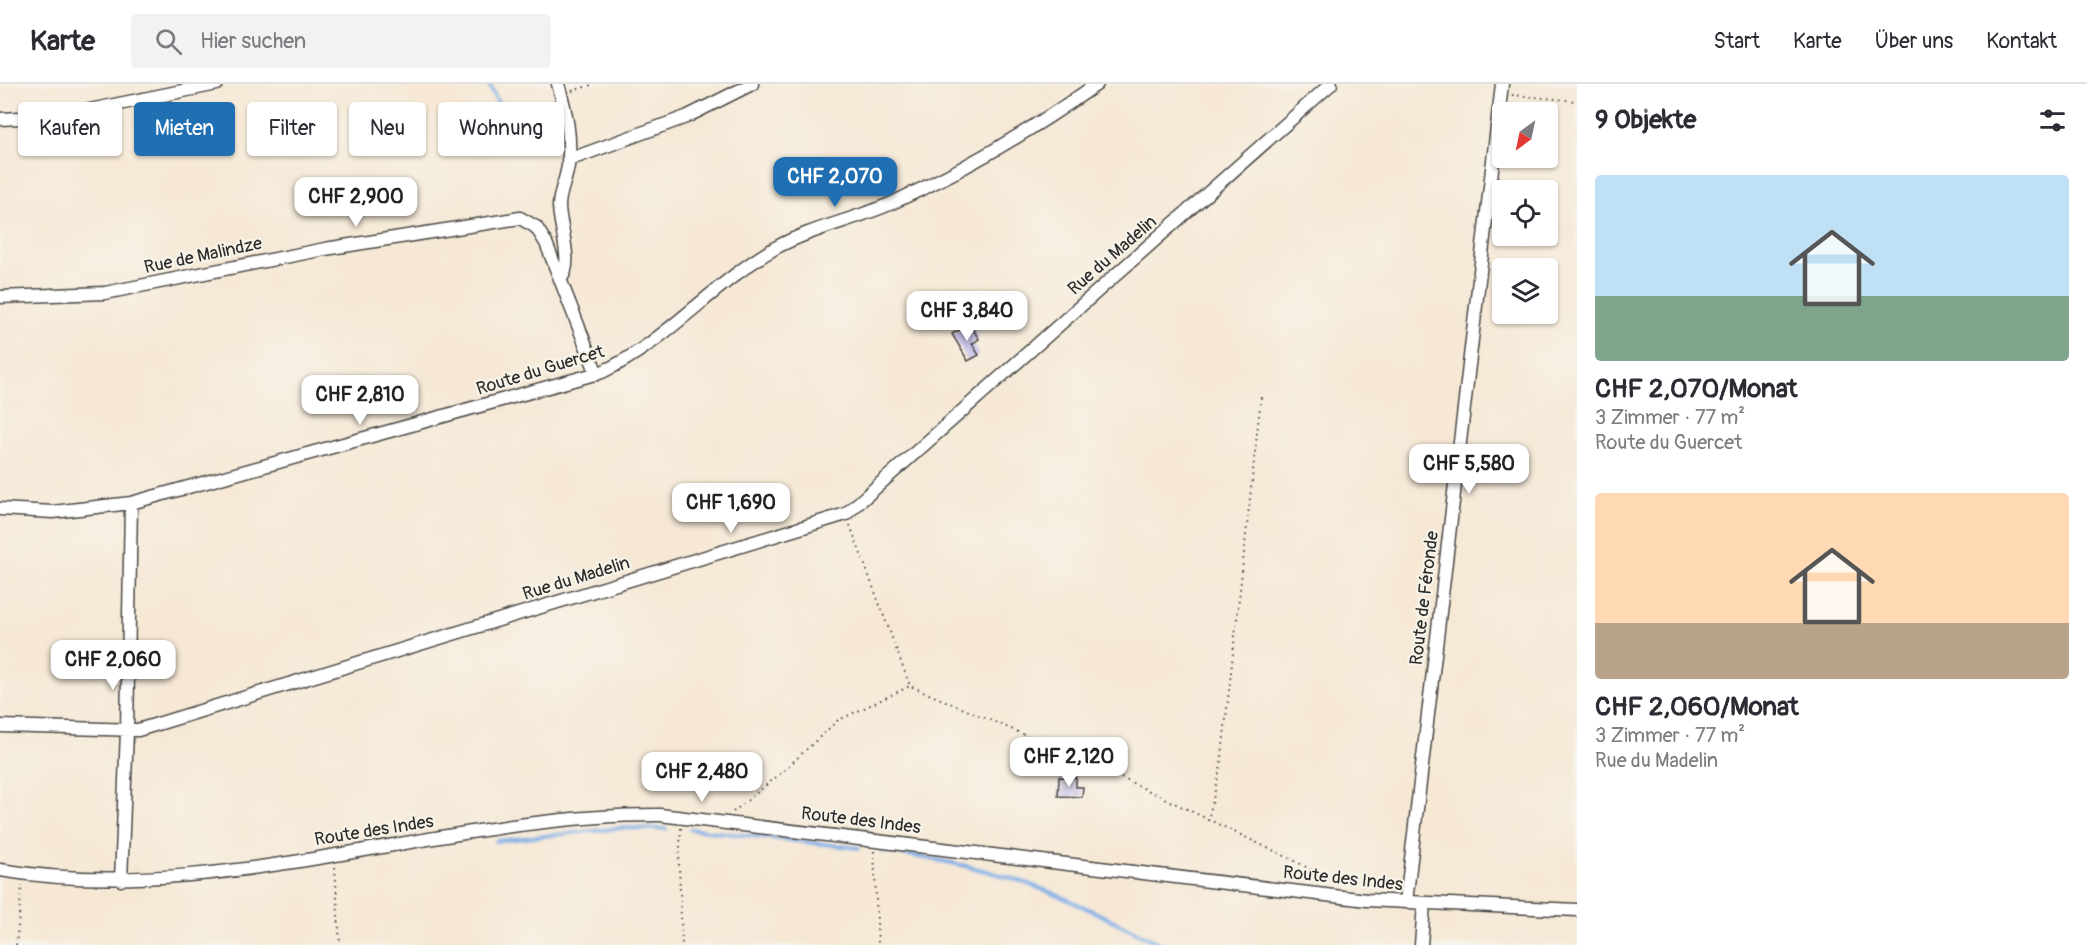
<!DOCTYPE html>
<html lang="de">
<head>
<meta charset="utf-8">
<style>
  body { margin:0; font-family:Pangolin,sans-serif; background:#f2f2f3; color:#2b2b33; height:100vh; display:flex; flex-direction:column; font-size:22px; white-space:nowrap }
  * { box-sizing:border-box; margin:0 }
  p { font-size:20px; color:#7c7c81 }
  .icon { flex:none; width:33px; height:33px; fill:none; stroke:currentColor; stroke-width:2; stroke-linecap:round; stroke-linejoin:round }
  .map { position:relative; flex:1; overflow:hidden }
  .side { display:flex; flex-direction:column; background:#fff; width:510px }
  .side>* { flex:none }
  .top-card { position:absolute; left:18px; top:18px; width:570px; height:54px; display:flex; gap:12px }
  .needle { width:39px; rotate:213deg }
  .fabs { position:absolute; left:1492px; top:18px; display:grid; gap:12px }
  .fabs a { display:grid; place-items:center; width:66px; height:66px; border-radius:6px; background:#fff; box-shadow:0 2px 4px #0004; font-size:30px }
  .price { position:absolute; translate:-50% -51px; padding:0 14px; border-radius:12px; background:#fff; color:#222; font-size:20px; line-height:39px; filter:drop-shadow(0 2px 3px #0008) }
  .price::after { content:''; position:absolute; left:50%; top:36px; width:18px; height:14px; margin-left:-9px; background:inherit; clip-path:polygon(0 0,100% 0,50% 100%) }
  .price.on { background:#1f6fb2; color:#fff }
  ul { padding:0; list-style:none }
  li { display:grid; align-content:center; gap:12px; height:318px; padding:0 18px }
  li span { display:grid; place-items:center; height:186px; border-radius:6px; color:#555 }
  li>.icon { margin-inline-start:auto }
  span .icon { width:108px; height:108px; fill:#fffc; stroke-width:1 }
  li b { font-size:26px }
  h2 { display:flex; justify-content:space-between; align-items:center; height:72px; padding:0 18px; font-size:26px }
  .tag { padding:0 21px; border-radius:6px; background:#fff; box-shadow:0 2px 4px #0004; font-size:21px; line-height:54px }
  .tag.on { background:#1f6fb2; color:#fff }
  header { display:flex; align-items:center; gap:36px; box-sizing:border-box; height:84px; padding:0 30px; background:#fff; border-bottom:2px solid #e1e1e2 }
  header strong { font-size:28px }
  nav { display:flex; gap:33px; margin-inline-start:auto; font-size:21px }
  .search { width:420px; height:54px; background:#f2f2f3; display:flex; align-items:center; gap:15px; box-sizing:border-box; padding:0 21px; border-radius:6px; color:#7c7c81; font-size:22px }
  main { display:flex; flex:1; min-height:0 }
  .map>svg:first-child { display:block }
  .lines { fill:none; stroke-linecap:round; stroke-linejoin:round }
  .stream { stroke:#7aade7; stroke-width:4 }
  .building { fill:url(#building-back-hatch) }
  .minor-casing { stroke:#494744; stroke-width:15 }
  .path { stroke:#494744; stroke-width:2; stroke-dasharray:1.5 4.5; stroke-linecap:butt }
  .minor { stroke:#fff; stroke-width:12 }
  .labels { text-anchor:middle; stroke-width:4.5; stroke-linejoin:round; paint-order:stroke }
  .street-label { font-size:18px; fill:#2b2b2b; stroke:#f7f3e8 }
</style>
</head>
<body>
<header>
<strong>Karte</strong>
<div class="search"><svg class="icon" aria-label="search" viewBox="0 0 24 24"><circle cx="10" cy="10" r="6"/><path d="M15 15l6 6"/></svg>Hier suchen</div>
<nav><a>Start</a><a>Karte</a><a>Über uns</a><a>Kontakt</a></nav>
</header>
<main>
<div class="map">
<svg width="1577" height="861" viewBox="0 0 1577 861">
  <defs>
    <pattern id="building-back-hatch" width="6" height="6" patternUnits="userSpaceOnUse" patternTransform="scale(1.5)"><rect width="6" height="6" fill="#c0b7f6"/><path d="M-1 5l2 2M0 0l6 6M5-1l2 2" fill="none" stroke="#9c95c7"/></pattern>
  </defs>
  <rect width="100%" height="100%" fill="#f7f3e8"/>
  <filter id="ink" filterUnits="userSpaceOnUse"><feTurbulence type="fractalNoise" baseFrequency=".0167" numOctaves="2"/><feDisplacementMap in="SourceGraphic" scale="12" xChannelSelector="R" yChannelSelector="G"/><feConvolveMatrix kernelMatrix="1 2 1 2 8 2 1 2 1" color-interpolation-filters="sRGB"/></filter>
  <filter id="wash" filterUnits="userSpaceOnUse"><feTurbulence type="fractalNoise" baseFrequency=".008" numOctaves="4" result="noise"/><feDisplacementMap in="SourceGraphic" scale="24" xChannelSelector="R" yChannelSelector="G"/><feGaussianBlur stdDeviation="1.35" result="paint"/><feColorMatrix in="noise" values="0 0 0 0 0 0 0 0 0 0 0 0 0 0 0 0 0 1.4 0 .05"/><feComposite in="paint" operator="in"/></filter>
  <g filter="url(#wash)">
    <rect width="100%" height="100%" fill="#f6e8d5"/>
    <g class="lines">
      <path class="stream" d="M489,0l24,50
        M690,745l169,19
        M496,757l125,-13 45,1
        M882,767c42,6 84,13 125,26 54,16 105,44 156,68"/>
    </g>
    <g id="blocks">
      <path class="building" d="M970,240l9,15 -7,5 7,11 -11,6 -16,-27z
        M1059,693l17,1v9h7l-1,10 -24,-1z"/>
    </g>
  </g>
  <g filter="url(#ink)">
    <use href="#blocks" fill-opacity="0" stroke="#494744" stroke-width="1.5"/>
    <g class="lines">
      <defs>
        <path id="minor" d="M558,0c8,27 14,54 10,82 -2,14 -9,27 -9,40 0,18 15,59 2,72
          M0,35l60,-3 157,-32
          M568,76l118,-43 66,-33
          M0,213l105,-4 220,-44 195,-31 16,9 10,16 51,131
          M0,425l53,3 78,-9 471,-131c65,-30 112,-90 175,-125 35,-19 77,-27 115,-44 71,-32 141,-74 205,-119
          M0,642l138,4 708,-216 485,-430
          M0,786c222,37 439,-56 660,-55l707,85 210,10
          M121,796l6,-149 4,-228
          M1406,818l96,-818
          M1421,861l3,-41"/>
      </defs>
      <use href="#minor" class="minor-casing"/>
      <path class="path" d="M572,7l23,-7
        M1512,11l65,6
        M850,441l60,161 181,77 206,99 39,22
        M733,728l47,-38 57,-53 73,-35
        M1208,737l13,-57 40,-367
        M681,744l-2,37 3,80
        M874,767l4,94
        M335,783l5,78
        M16,861l6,-60"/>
      <use href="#minor" class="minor"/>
    </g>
  </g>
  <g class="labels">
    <g class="street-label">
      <text transform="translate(203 171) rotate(-12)" y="6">Rue de Malindze</text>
      <text transform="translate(1112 171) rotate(-41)" y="6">Rue du Madelin</text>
      <text transform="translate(540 286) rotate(-17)" y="6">Route du Guercet</text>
      <text transform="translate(576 494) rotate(-17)" y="6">Rue du Madelin</text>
      <text transform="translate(1424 514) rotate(-83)" y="6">Route de Féronde</text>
      <text transform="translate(861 736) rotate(7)" y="6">Route des Indes</text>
      <text transform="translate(374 746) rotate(-9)" y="6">Route des Indes</text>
      <text transform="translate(1343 794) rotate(6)" y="6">Route des Indes</text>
    </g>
  </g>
</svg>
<div class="fabs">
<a><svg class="needle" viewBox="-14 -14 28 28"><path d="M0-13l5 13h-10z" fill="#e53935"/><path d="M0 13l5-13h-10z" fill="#7c7c81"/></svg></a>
<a><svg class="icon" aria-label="locate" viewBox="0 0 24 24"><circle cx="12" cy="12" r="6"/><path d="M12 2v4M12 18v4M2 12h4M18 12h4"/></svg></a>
<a><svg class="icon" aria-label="layers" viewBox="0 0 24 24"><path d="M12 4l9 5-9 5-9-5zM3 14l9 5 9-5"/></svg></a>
</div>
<b class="price on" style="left:835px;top:124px">CHF 2,070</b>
<b class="price" style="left:356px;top:144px">CHF 2,900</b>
<b class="price" style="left:967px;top:258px">CHF 3,840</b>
<b class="price" style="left:360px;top:342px">CHF 2,810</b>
<b class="price" style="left:1469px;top:411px">CHF 5,580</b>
<b class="price" style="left:731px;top:450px">CHF 1,690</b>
<b class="price" style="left:113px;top:607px">CHF 2,060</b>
<b class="price" style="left:1069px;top:704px">CHF 2,120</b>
<b class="price" style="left:702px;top:719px">CHF 2,480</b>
<div class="top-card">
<a class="tag">Kaufen</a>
<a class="tag on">Mieten</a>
<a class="tag">Filter</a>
<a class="tag">Neu</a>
<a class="tag">Wohnung</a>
</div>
</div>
<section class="side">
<h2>9 Objekte<svg class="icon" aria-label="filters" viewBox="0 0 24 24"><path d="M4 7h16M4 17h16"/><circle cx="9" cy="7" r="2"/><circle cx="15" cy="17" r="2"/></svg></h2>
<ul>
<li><span style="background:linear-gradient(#bfe0f5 65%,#7fa58c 0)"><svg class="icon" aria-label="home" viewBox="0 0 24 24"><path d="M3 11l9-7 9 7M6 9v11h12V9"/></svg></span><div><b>CHF 2,070/Monat</b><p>3 Zimmer · 77 m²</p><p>Route du Guercet</p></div></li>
<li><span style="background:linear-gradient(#ffd9b3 70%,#b9a48a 0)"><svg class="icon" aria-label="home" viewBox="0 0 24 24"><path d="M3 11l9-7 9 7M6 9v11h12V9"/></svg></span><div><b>CHF 2,060/Monat</b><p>3 Zimmer · 77 m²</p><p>Rue du Madelin</p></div></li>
</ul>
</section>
</main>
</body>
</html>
